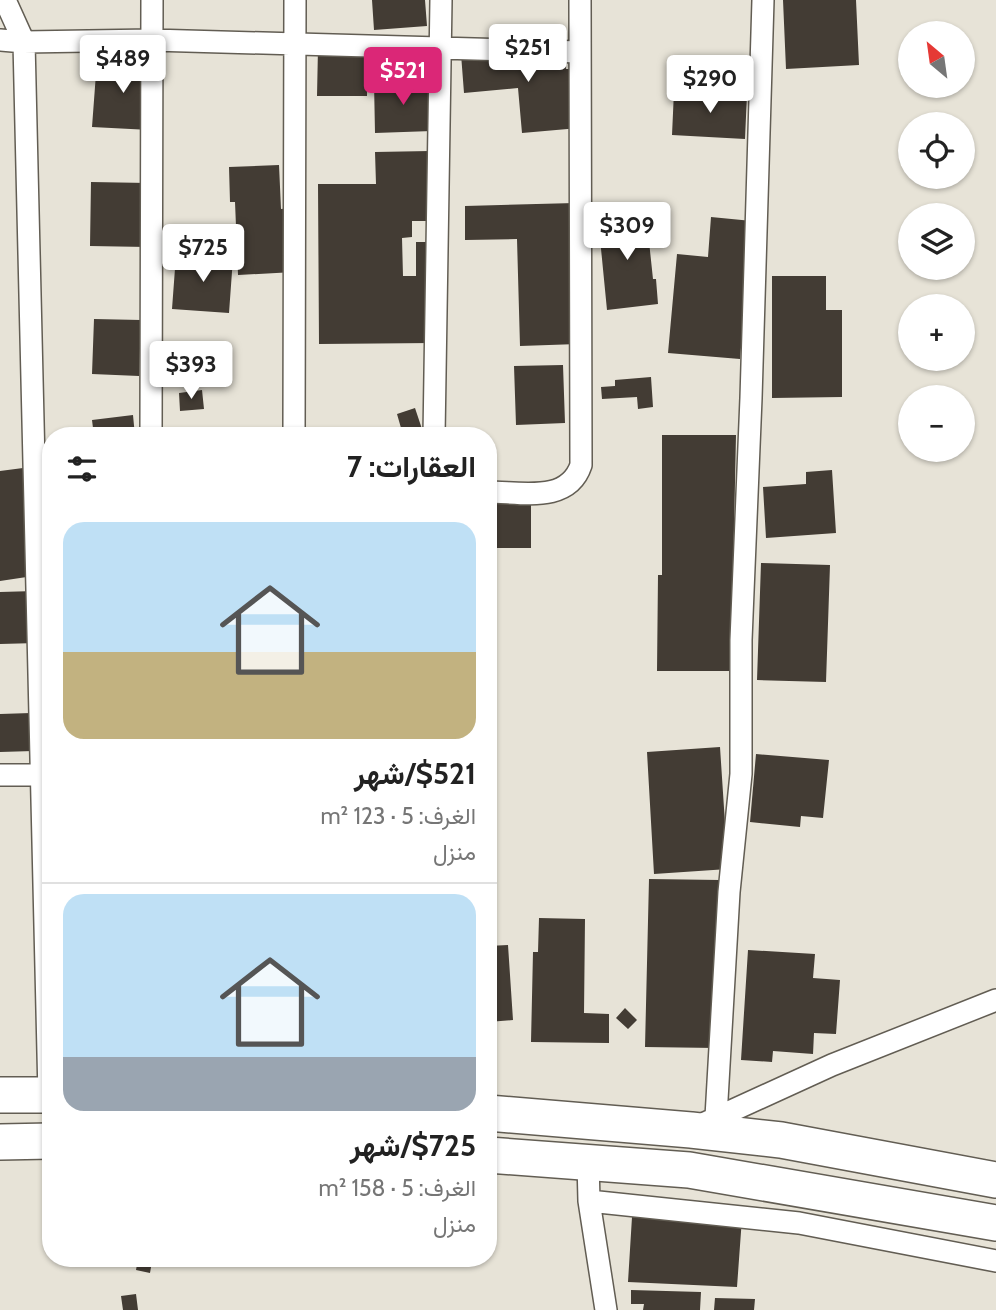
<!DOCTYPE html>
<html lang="ar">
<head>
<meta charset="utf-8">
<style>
  body { margin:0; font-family:Cabin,Vazirmatn,sans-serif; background:#f6f6f6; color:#222; direction:rtl; height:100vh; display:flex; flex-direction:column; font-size:26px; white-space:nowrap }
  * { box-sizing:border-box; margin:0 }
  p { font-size:23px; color:#767676 }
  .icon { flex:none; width:38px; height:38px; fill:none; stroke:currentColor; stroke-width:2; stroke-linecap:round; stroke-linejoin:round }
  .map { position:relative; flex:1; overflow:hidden; direction:ltr }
  .panel { position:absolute; left:42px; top:427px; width:455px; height:840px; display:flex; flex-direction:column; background:#fff; border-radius:28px; box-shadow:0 2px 5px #0004; direction:rtl }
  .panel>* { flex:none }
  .needle { width:46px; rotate:331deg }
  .tools { position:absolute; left:898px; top:21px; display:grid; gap:14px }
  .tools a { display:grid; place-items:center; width:77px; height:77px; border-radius:50%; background:#fff; box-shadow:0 2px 5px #0004; font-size:35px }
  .price { position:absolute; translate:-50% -60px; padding:0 16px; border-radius:7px; background:#fff; color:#222; font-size:23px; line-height:46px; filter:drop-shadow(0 2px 4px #0008) }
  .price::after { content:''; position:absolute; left:50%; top:42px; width:21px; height:16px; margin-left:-10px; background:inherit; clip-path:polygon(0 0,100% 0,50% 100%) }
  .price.selected { background:#db2777; color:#fff }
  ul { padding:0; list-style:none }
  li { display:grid; align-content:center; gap:14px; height:371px; padding:0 21px }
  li+li { border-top:2px solid #e0e0e0 }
  li span { display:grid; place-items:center; height:217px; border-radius:21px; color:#555 }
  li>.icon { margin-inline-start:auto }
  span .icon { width:126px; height:126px; fill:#fffc; stroke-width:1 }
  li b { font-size:30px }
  h2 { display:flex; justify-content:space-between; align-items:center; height:84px; padding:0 21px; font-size:30px }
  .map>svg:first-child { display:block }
  .building { fill:#433c34 }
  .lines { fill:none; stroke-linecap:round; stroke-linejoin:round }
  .minor-casing { stroke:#625d53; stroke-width:24 }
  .trunk-casing { stroke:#625d53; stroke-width:38 }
  .minor { stroke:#fff; stroke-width:21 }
  .trunk { stroke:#fff; stroke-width:35 }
</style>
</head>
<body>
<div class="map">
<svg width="996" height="1310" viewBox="0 0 996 1310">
  <rect width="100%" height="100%" fill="#e7e3d7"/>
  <path class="building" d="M372,0h53l2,26 -53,4z
    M783,0h73l3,65 -73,4z
    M563,45l3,24h8l5,59 -57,5 -4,-45 -54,5 -3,-39z
    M318,48h50l-1,48h-50z
    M97,60l57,3 -4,67 -58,-3z
    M430,80l2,51 -57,2 -1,-51z
    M674,91l73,3 -2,45 -73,-4z
    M430,151v70h-18v16l-10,1 1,38h13v-34h17v101l-114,1 -1,-160h58l-1,-32z
    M279,165l2,44 10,-1 3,64 -56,3 -3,-73h-5l-1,-35z
    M91,182l57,1 -1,64 -57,-1z
    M575,203l3,141 -58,2 -3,-107 -52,1v-34z
    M646,213l7,66h3l2,25 -51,6 -9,-92z
    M711,217l41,4 -12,138 -72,-6 9,-99 31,3z
    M176,255l57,3 -4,55 -57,-4z
    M772,276h54v34h16v87l-70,1z
    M94,319l47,1 -2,56 -47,-2z
    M563,365l2,58 -49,2 -2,-59z
    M651,377l2,30 -15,2 -1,-12 -35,2 -1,-12 14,-1v-6z
    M202,390l2,19 -24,2 -1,-18z
    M415,408l7,21 -19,6 -6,-21z
    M133,415l2,21h-41l-2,-16z
    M662,435h74l-5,236h-74l1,-96h4z
    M23,468l17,107 -40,6v-110z
    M832,470l4,63 -70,5 -3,-51 43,-3v-12z
    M495,482h36v66h-36z
    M761,563l69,2 -4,117 -69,-2z
    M35,591l2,52 -37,1v-52z
    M31,713l2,38 -33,1v-38z
    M720,747l8,122 -74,5 -7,-122z
    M756,754l73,6 -6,58 -22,-2 -1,11 -50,-5z
    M649,879l71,1 -4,168 -71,-1z
    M539,918l46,1 -1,94 25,1v29l-78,-1 2,-90h5z
    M508,945l5,75 -25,2v-76z
    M748,950l67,4 -2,24 27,2 -4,54 -22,-1 -1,21 -40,-3 -1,11 -31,-2z
    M625,1008l12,12 -9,9 -12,-11z
    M632,1217l73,5 37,-4 -5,69 -109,-5z
    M162,1258h55v3l-55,1z
    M138,1259l14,3 -2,11 -14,-3z
    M631,1290l70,2 -1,18h-57l1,-6h-13z
    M136,1294l2,16h-15l-2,-14z
    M715,1298l40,1 -1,11h-40z"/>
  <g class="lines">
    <defs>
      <path id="minor" d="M5,0l19,42 25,1053
        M0,40l24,2 128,-2 428,12
        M151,436l1,-436
        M294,436l1,-436
        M434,436l7,-436
        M488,492c33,0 80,12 93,-27l-1,-465
        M0,775h51
        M716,1117l13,-225 12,-118v-134l10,-242 12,-398
        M705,1123l127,-58 164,-65
        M588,1162l1,39 17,109
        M589,1201l210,22 197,38"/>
      <path id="trunk" d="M0,1095h51
        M488,1113l203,17 90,10 215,40
        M0,1142l51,-1
        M488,1155l201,15 307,53"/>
    </defs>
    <use href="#minor" class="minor-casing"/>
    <use href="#trunk" class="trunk-casing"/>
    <use href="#minor" class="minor"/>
    <use href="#trunk" class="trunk"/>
  </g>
</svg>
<div class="tools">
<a><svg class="needle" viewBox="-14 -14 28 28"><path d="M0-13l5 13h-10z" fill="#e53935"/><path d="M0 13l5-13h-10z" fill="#767676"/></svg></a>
<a><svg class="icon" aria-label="locate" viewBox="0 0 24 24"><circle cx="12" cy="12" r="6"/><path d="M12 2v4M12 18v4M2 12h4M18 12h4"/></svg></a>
<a><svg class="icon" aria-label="layers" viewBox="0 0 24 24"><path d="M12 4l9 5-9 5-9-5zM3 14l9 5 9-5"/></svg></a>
<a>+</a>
<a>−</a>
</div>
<b class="price" style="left:528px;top:84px">$251</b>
<b class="price" style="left:123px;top:95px">$489</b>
<b class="price selected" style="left:403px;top:107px">$521</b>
<b class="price" style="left:710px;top:115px">$290</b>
<b class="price" style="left:627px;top:262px">$309</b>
<b class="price" style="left:203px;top:284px">$725</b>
<b class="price" style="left:191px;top:401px">$393</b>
<section class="panel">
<h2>العقارات: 7<svg class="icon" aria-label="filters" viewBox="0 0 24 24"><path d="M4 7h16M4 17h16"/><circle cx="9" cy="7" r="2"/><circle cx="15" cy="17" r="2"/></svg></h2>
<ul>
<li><span style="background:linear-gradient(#bfe0f5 60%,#c2b280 0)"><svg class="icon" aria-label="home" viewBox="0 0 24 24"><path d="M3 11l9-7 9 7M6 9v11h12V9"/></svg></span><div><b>$521/شهر</b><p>الغرف: 5 · 123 m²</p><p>منزل</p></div></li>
<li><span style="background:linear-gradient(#bfe0f5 75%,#9aa5b1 0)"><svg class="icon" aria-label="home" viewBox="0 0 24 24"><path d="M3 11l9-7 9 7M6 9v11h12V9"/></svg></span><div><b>$725/شهر</b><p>الغرف: 5 · 158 m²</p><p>منزل</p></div></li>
</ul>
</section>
</div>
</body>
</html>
